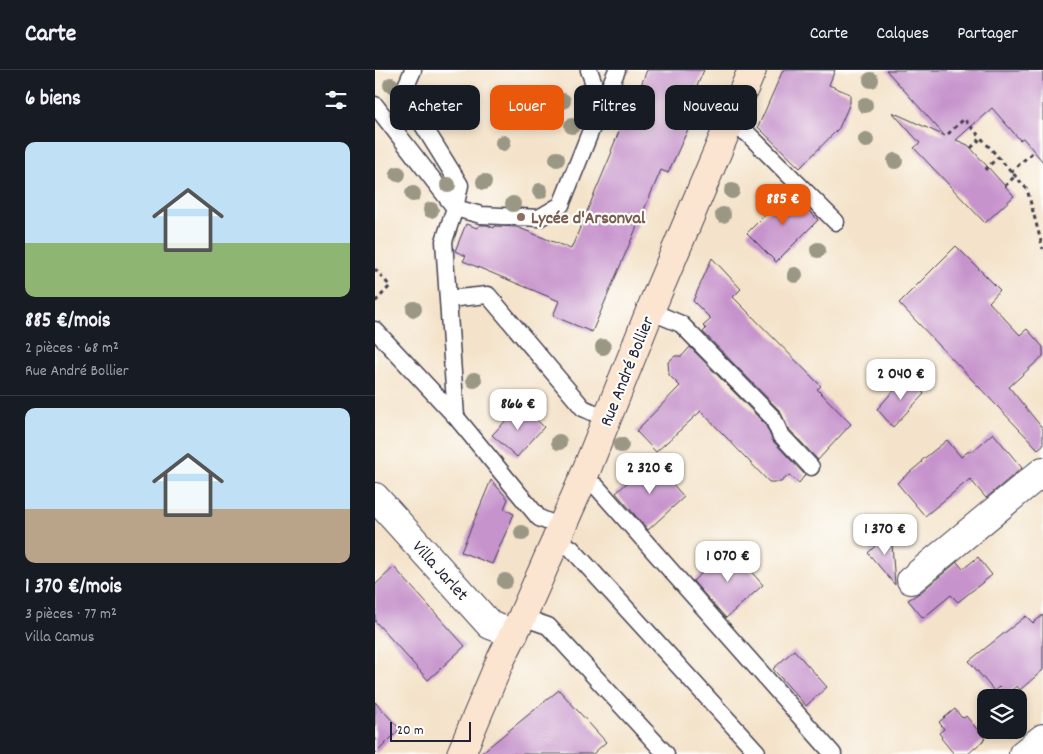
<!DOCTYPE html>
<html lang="fr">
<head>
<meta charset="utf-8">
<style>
  body { margin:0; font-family:Dekko,sans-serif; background:#20242c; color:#f1f3f6; height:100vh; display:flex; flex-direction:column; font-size:19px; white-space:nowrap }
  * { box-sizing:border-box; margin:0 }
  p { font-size:16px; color:#9ea1a6 }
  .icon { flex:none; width:28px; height:28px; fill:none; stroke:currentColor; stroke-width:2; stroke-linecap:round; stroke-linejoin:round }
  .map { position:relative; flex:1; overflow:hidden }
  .drawer { display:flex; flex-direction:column; background:#171b24; width:375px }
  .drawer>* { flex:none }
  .top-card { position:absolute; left:15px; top:15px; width:475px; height:45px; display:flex; gap:10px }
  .buttons { position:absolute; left:602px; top:619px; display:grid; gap:10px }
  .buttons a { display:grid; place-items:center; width:50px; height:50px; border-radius:10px; background:#171b24; box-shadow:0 2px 8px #0003; font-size:25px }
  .scale { position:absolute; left:15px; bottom:12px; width:81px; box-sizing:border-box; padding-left:5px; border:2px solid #22223b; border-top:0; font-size:14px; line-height:18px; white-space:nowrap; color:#22223b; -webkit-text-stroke:4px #fdfcf7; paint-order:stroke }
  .price { position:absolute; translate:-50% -42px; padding:0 11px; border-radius:10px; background:#fff; color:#222; font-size:16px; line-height:32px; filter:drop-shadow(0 1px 2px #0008) }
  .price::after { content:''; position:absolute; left:50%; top:30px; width:15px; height:11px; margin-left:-8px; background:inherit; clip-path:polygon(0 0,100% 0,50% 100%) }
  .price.active { background:#ea580c; color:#fff }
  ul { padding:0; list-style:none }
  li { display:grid; align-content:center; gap:10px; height:265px; padding:0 25px }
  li+li { border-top:1px solid #363941 }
  li span { display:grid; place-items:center; height:155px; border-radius:10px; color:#555 }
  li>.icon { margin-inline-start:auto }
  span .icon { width:90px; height:90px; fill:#fffc; stroke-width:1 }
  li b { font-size:21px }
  h2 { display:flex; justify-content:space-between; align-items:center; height:60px; padding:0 25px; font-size:21px }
  .chip { padding:0 18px; border-radius:10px; background:#171b24; box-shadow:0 2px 8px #0003; font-size:18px; line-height:45px }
  .chip.active { background:#ea580c; color:#fff }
  header { display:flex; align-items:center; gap:30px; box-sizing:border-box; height:70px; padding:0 25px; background:#171b24; border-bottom:1px solid #363941 }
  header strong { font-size:24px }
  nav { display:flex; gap:28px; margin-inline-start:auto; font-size:18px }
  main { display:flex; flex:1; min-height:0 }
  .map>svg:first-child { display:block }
  .building { fill:#c693cc }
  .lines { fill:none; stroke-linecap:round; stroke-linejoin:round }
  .lane-casing { stroke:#423f50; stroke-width:19 }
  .street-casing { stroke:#423f50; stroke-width:30 }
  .secondary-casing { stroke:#423f50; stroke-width:30 }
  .path { stroke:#423f50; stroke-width:3; stroke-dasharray:4 4; stroke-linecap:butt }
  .lane { stroke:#fff; stroke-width:16 }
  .street { stroke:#fff; stroke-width:28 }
  .secondary { stroke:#fce5d0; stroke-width:28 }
  .tree { fill:#9a9884 }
  .education-dot { fill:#8d6e63; stroke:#fdfcf7; stroke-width:2 }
  .labels { text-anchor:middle; stroke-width:4.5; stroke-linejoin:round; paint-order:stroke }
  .education-label { font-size:18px; font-weight:bold; fill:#785e54; stroke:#fdfcf7; text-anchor:start }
  .street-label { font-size:18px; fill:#22223b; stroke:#fdfcf7 }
</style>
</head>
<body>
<header>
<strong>Carte</strong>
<nav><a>Carte</a><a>Calques</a><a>Partager</a></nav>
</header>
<main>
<section class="drawer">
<h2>6 biens<svg class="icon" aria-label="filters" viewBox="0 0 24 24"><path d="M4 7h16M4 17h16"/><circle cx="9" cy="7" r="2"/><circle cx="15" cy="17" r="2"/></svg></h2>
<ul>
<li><span style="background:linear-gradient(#bfe0f5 65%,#8fb573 0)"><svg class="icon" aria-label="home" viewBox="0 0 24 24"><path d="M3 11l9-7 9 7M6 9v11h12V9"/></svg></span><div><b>885 €/mois</b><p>2 pièces · 68 m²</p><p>Rue André Bollier</p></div></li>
<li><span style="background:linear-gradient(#bfe0f5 65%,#b9a48a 0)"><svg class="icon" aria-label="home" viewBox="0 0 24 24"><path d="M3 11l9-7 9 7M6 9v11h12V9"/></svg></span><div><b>1 370 €/mois</b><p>3 pièces · 77 m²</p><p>Villa Camus</p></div></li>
</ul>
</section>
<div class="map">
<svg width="668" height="684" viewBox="0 0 668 684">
  <rect width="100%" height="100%" fill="#fdfcf7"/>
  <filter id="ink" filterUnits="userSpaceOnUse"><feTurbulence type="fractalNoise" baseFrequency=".02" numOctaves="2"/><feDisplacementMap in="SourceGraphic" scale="10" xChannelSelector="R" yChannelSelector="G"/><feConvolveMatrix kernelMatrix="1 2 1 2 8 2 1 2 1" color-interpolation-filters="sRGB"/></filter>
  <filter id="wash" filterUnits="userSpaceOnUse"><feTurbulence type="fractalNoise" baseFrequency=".0096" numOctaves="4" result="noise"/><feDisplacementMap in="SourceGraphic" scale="20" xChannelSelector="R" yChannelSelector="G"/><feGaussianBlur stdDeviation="1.12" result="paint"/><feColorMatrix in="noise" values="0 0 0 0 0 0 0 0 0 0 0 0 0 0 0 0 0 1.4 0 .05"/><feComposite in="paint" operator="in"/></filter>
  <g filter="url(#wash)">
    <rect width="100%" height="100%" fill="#f4e3ca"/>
    <g id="blocks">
      <path class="building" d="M272,0h57l-23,53 8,4 -21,46 -7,-3 -69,162 -39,-16 6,-15 -96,-40 3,-5 -11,-5 11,-27 11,4 2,-3h8l7,3 1,-2 22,1 54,22 41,-97 -1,-1 21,-51h3z
        M408,0h52l-6,15 21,9v9l-11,25 -39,40 -42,-41z
        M511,0h157v92l-20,-24 -3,2 -28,-32 -36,32 12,5 46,51 -29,27 -71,-75 6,-5 -28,-31 53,24z
        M414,121l29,29 -42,42 -29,-29z
        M581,176l44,44 -11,12 31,33 7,-6 16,18v9l-34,31 34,42v16l-5,4 -139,-146z
        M337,188l29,31 -8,8 88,89 -4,3 34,35 -33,36 -30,-32 -8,-17 -77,-79 3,-3 -3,-3 8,-7 -18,-18z
        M315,277l75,77 8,17 32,34 -6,8 -10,-8 -8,7h-12l-68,-71 -45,41 -20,-21 44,-45 -11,-11 -1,-13 7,-6h7z
        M533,305l16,19 -31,33 -16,-18z
        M146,335l23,22 -27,30 -25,-22z
        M618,363l29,35 -36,30 -16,-19 -45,37 -28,-33 25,-21 -1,-1 26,-21 14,17 9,-7 2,2z
        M277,390l32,37 -36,33 -32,-37z
        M116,410l17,19 -4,10 10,5 -22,50 -31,-12z
        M516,460l4,55 -27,-32z
        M355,478l33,37 -37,33 -33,-37z
        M603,487l14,18 -34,27 -7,-7 -28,23 -15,-18 13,-8 36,-30 6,7z
        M19,497l71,79 -37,34 -53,-59v-36z
        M668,545v55l-23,20 -3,-4 -11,8 -7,-7 -5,4 -25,-30 57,-45 7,7z
        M419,580l33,37 -21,19 -33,-37z
        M184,620l47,52 -13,12h-113z
        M0,632l25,27 -25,25z
        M580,639l6,8 3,1 2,-2 19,23 -17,15h-14l-13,-16 1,-1 -3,-4 5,-4 -5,-7z"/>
    </g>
  </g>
  <g filter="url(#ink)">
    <use href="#blocks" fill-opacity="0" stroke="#423f50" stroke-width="1"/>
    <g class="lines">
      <defs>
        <path id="lane" d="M38,0l-10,23 57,92 -5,23 26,7 58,3 22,-13 32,-80v-44l-4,-11
          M0,35l80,103 -11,33 12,176
          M221,48l21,-48
          M354,55l18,8 89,89
          M73,229l40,-4 95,113 24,11
          M275,241l31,13 92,94 7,16 31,33
          M0,260l81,87 83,101 22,9
          M207,411l14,5 237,268
          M180,472l16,6 186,204 -2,2
          M147,547l26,9 118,128"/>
        <path id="street" d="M0,427l115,128 24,9
          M536,510l132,-109
          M648,684l20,-16"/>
        <path id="secondary" d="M86,684l40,-95 21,-42 60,-136 68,-170 102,-241"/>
      </defs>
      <use href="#lane" class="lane-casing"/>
      <use href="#street" class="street-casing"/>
      <use href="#secondary" class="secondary-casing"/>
      <path class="path" d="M573,64l16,-15 63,70 16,60
        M596,78l10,-10
        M610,100l13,-13
        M636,102l23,-21
        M630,116l10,-10
        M0,199l15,17 -15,16"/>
      <use href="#lane" class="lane"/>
      <use href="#street" class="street"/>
      <use href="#secondary" class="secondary"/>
    </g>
    <g class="tree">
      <circle cx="496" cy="10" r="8"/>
      <circle cx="16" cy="15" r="8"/>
      <circle cx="188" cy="31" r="8"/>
      <circle cx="490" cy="35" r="8"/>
      <circle cx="22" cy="44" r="8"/>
      <circle cx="197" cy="56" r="8"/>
      <circle cx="491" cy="70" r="8"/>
      <circle cx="128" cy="73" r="8"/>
      <circle cx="182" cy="89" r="8"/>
      <circle cx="520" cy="91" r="8"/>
      <circle cx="23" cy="104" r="8"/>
      <circle cx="109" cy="112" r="8"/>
      <circle cx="73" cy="115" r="8"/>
      <circle cx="165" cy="121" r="8"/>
      <circle cx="357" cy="121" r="8"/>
      <circle cx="38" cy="124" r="8"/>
      <circle cx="138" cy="134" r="8"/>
      <circle cx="56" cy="140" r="8"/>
      <circle cx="348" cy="145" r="8"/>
      <circle cx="443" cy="180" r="8"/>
      <circle cx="420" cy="205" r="8"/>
      <circle cx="39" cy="239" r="8"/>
      <circle cx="228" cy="277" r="8"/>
      <circle cx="99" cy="310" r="8"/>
      <circle cx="184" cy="372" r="8"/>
      <circle cx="246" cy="375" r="8"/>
      <circle cx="147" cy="463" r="8"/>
      <circle cx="130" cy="511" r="8"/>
    </g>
  </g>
  <circle class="education-dot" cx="146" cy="147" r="5"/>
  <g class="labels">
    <g class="education-label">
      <text x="156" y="153">Lycée d'Arsonval</text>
    </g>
    <g class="street-label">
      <text transform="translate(251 301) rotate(-68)" y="6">Rue André Bollier</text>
      <text transform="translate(66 500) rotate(48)" y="6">Villa Jarlet</text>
    </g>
  </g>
</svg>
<div class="buttons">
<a><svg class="icon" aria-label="layers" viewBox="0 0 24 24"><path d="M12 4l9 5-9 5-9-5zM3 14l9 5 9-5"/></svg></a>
</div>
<div class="scale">20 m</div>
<b class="price active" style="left:408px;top:156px">885 €</b>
<b class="price" style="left:526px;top:331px">2 040 €</b>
<b class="price" style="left:143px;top:361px">866 €</b>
<b class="price" style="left:275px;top:425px">2 320 €</b>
<b class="price" style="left:510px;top:486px">1 370 €</b>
<b class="price" style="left:353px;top:513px">1 070 €</b>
<div class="top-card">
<a class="chip">Acheter</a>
<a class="chip active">Louer</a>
<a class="chip">Filtres</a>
<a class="chip">Nouveau</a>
</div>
</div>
</main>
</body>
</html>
